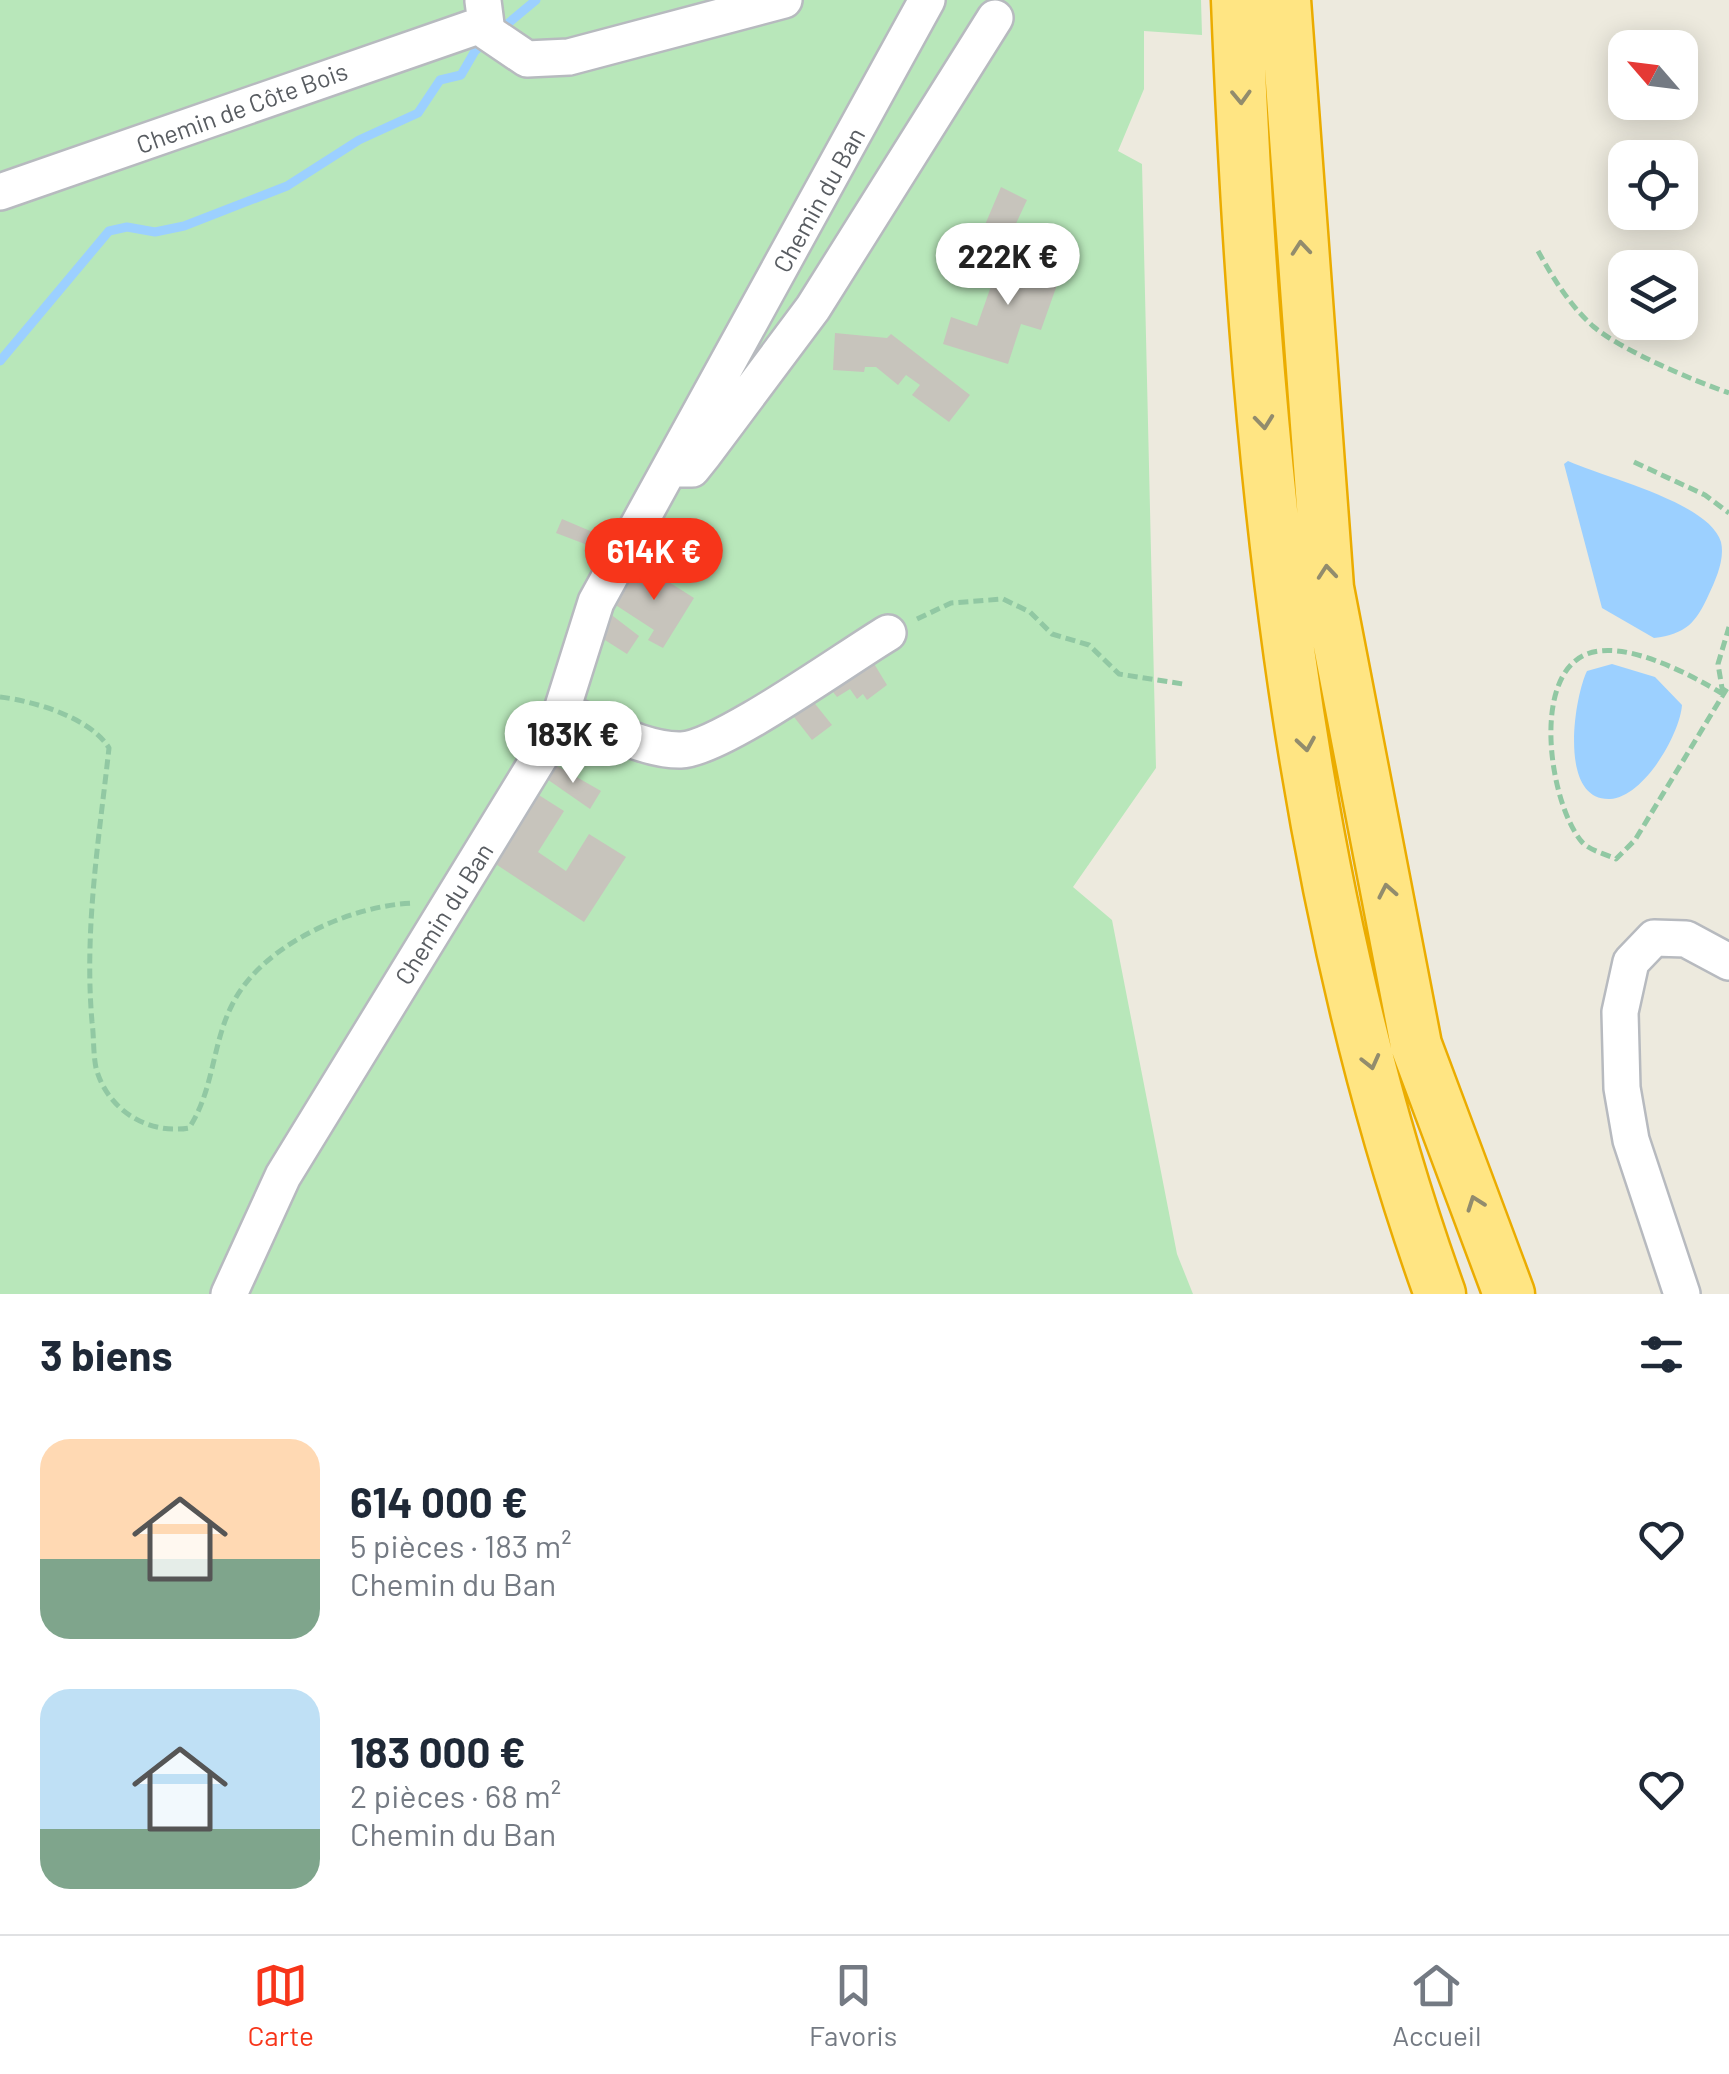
<!DOCTYPE html>
<html lang="fr">
<head>
<meta charset="utf-8">
<style>
  body { margin:0; font-family:Barlow,sans-serif; background:#f6f6f7; color:#1f2937; height:100vh; display:flex; flex-direction:column; font-size:38px; white-space:nowrap }
  * { box-sizing:border-box; margin:0 }
  p { font-size:32px; color:#747a83 }
  .icon { flex:none; width:55px; height:55px; fill:none; stroke:currentColor; stroke-width:2; stroke-linecap:round; stroke-linejoin:round }
  .map { position:relative; height:1294px; overflow:hidden }
  .sheet { display:flex; flex-direction:column; background:#fff; flex:1 }
  .sheet>* { flex:none }
  .needle { width:65px; rotate:298deg }
  .controls { position:absolute; left:1608px; top:30px; display:grid; gap:20px }
  .controls a { display:grid; place-items:center; width:90px; height:90px; border-radius:20px; background:#fff; box-shadow:0 5px 25px #0003; font-size:50px }
  .price { position:absolute; translate:-50% -85px; padding:0 22px; border-radius:35px; background:#fff; color:#222; font-size:32px; line-height:65px; filter:drop-shadow(0 2px 5px #0008) }
  .price::after { content:''; position:absolute; left:50%; top:60px; width:30px; height:22px; margin-left:-15px; background:inherit; clip-path:polygon(0 0,100% 0,50% 100%) }
  .price.active { background:#f7351a; color:#fff }
  ul { padding:0; list-style:none }
  li { display:flex; align-items:center; gap:30px; height:250px; padding:0 40px }
  li span { display:grid; place-items:center; flex:none; width:280px; height:200px; border-radius:30px; color:#555 }
  li>.icon { margin-inline-start:auto }
  span .icon { width:120px; height:120px; fill:#fffc; stroke-width:1 }
  li b { font-size:42px }
  h2 { display:flex; justify-content:space-between; align-items:center; height:120px; padding:0 40px; font-size:42px }
  .tab-bar { display:flex; justify-content:space-around; align-items:center; height:140px; border-top:2px solid #e0e1e3; background:#fff; font-size:28px; color:#747a83 }
  .tab-bar a { display:grid; justify-items:center; gap:5px }
  .tab-bar .active { color:#f7351a }
  .map>svg:first-child { display:block }
  .green { fill:#b8e7ba }
  .water { fill:#9cd0ff }
  .lines { fill:none; stroke-linecap:round; stroke-linejoin:round }
  .stream { stroke:#9cd0ff; stroke-width:9 }
  .building { fill:#c7c4bc }
  .minor-casing { stroke:#b7babf; stroke-width:40 }
  .highway-casing { stroke:#ebac00; stroke-width:55 }
  .path { stroke:#91c8a3; stroke-width:5; stroke-dasharray:10 5; stroke-linecap:butt }
  .minor { stroke:#fff; stroke-width:35 }
  .highway { stroke:#ffe583; stroke-width:50 }
  .oneway { stroke:#928c6d }
  .labels { text-anchor:middle; stroke-width:8; stroke-linejoin:round; paint-order:stroke }
  .street-label { font-size:25px; fill:#585c61; stroke:#fff }
</style>
</head>
<body>
<div class="map">
<svg width="1729" height="1294" viewBox="0 0 1729 1294">
  <rect width="100%" height="100%" fill="#edeade"/>
  <path class="green" d="M0,0h1201l1,35 -58,-4v58l-26,62 24,13 14,604 -83,119 39,33 65,334 16,40h-1193z"/>
  <path class="water" d="M1568,461c37,17 141,41 153,81 4,17 -5,37 -12,52 -13,29 -23,40 -55,44l-52,-30 -38,-144z
    M1612,664l43,13 27,28c-2,29 -38,92 -72,94 -52,2 -36,-101 -23,-128z"/>
  <g class="lines">
    <path class="stream" d="M499,31l37,-31
      M0,361l109,-130 18,-4 28,5 29,-6 103,-40 72,-46 59,-27 22,-33 21,-5 14,-24 12,-10"/>
  </g>
  <path class="building" d="M1001,187l26,13 -23,49 -25,-10z
    M1008,250l55,18 -22,62 -20,-6 -13,40 -65,-20 8,-27 26,9 26,-74z
    M835,333l52,5 4,-4 79,61 -21,27 -37,-27 8,-10 -14,-10 -8,10 -22,-18h-11l-1,5 -31,-2z
    M562,519l40,17 -4,13 -42,-16z
    M639,563l55,35 -31,50 -15,-8 6,-10 -40,-26z
    M609,613l30,23 -12,18 -30,-19z
    M870,657l17,28 -20,15 -4,-6 -6,5 -7,-10 -13,8 -11,-14z
    M808,695l24,30 -20,15 -25,-32z
    M552,763l49,28 -11,18 -46,-32z
    M534,792l30,19 -26,41 28,19 23,-37 37,23 -42,65 -93,-61z"/>
  <g class="lines">
    <defs>
      <path id="minor" d="M483,1l4,31 40,27 42,-2 215,-57
        M0,192l484,-168
        M683,469h9l12,-15 109,-146 182,-290
        M564,712c34,12 80,39 117,38 39,-1 165,-92 207,-117
        M229,1294l54,-118 272,-444 41,-130 331,-602
        M1682,1294l-51,-154 -9,-52 -2,-76 11,-50 23,-24 32,1 43,23"/>
      <path id="highway" d="M1237,0c17,431 56,885 203,1294
        M1285,0l43,588 88,457 93,249"/>
    </defs>
    <use href="#minor" class="minor-casing"/>
    <use href="#highway" class="highway-casing"/>
    <path class="path" d="M1538,251c15,27 32,55 56,76 29,24 98,53 135,66
      M1634,462l71,33 24,18
      M917,619l34,-16 52,-4 27,13 22,22 37,11 30,29 64,10
      M1723,694c-32,-19 -98,-55 -136,-40 -57,22 -37,151 -5,188 7,8 23,12 34,17l19,-19 94,-155
      M1723,694l-5,-30 11,-37
      M0,697c34,4 91,21 109,51 -10,91 -25,181 -17,274 2,14 1,31 4,46 11,41 51,67 93,60 25,-38 23,-84 43,-123 29,-60 119,-100 182,-102"/>
    <use href="#minor" class="minor"/>
    <use href="#highway" class="highway"/>
  </g>
  <defs><path id="oneway-chevron" d="M-2-3.5L2.5 0L-2 3.5" fill="none" stroke-width="1.6" stroke-linecap="round" stroke-linejoin="round" transform="scale(2.5)"/></defs>
  <g class="oneway">
    <use href="#oneway-chevron" transform="translate(1241 97) rotate(88)"/>
    <use href="#oneway-chevron" transform="translate(1301 248) rotate(-95)"/>
    <use href="#oneway-chevron" transform="translate(1264 422) rotate(84)"/>
    <use href="#oneway-chevron" transform="translate(1327 572) rotate(-95)"/>
    <use href="#oneway-chevron" transform="translate(1306 744) rotate(81)"/>
    <use href="#oneway-chevron" transform="translate(1387 891) rotate(-101)"/>
    <use href="#oneway-chevron" transform="translate(1371 1062) rotate(76)"/>
    <use href="#oneway-chevron" transform="translate(1475 1203) rotate(-110)"/>
  </g>
  <g class="labels">
    <g class="street-label">
      <text transform="translate(242 108) rotate(-20)" y="9">Chemin de Côte Bois</text>
      <text transform="translate(819 200) rotate(-61)" y="9">Chemin du Ban</text>
      <text transform="translate(444 914) rotate(-58)" y="9">Chemin du Ban</text>
    </g>
  </g>
</svg>
<div class="controls">
<a><svg class="needle" viewBox="-14 -14 28 28"><path d="M0-13l5 13h-10z" fill="#e53935"/><path d="M0 13l5-13h-10z" fill="#747a83"/></svg></a>
<a><svg class="icon" aria-label="locate" viewBox="0 0 24 24"><circle cx="12" cy="12" r="6"/><path d="M12 2v4M12 18v4M2 12h4M18 12h4"/></svg></a>
<a><svg class="icon" aria-label="layers" viewBox="0 0 24 24"><path d="M12 4l9 5-9 5-9-5zM3 14l9 5 9-5"/></svg></a>
</div>
<b class="price" style="left:1008px;top:308px">222K €</b>
<b class="price active" style="left:654px;top:603px">614K €</b>
<b class="price" style="left:573px;top:786px">183K €</b>
</div>
<section class="sheet">
<h2>3 biens<svg class="icon" aria-label="filters" viewBox="0 0 24 24"><path d="M4 7h16M4 17h16"/><circle cx="9" cy="7" r="2"/><circle cx="15" cy="17" r="2"/></svg></h2>
<ul>
<li><span style="background:linear-gradient(#ffd9b3 60%,#7fa58c 0)"><svg class="icon" aria-label="home" viewBox="0 0 24 24"><path d="M3 11l9-7 9 7M6 9v11h12V9"/></svg></span><div><b>614 000 €</b><p>5 pièces · 183 m²</p><p>Chemin du Ban</p></div><svg class="icon" aria-label="heart" viewBox="0 0 24 24"><path d="M12 20l-8-8c-3-5 5-10 8-4 3-6 11-1 8 4z"/></svg></li>
<li><span style="background:linear-gradient(#bfe0f5 70%,#7fa58c 0)"><svg class="icon" aria-label="home" viewBox="0 0 24 24"><path d="M3 11l9-7 9 7M6 9v11h12V9"/></svg></span><div><b>183 000 €</b><p>2 pièces · 68 m²</p><p>Chemin du Ban</p></div><svg class="icon" aria-label="heart" viewBox="0 0 24 24"><path d="M12 20l-8-8c-3-5 5-10 8-4 3-6 11-1 8 4z"/></svg></li>
</ul>
</section>
<nav class="tab-bar">
<a class="active"><svg class="icon" aria-label="map" viewBox="0 0 24 24"><path d="M3 6l6-2 6 2 6-2v14l-6 2-6-2-6 2zM9 4v14M15 6v14"/></svg>Carte</a>
<a><svg class="icon" aria-label="saved" viewBox="0 0 24 24"><path d="M7 4h10v16l-5-4-5 4z"/></svg>Favoris</a>
<a><svg class="icon" aria-label="home" viewBox="0 0 24 24"><path d="M3 11l9-7 9 7M6 9v11h12V9"/></svg>Accueil</a>
</nav>
</body>
</html>
